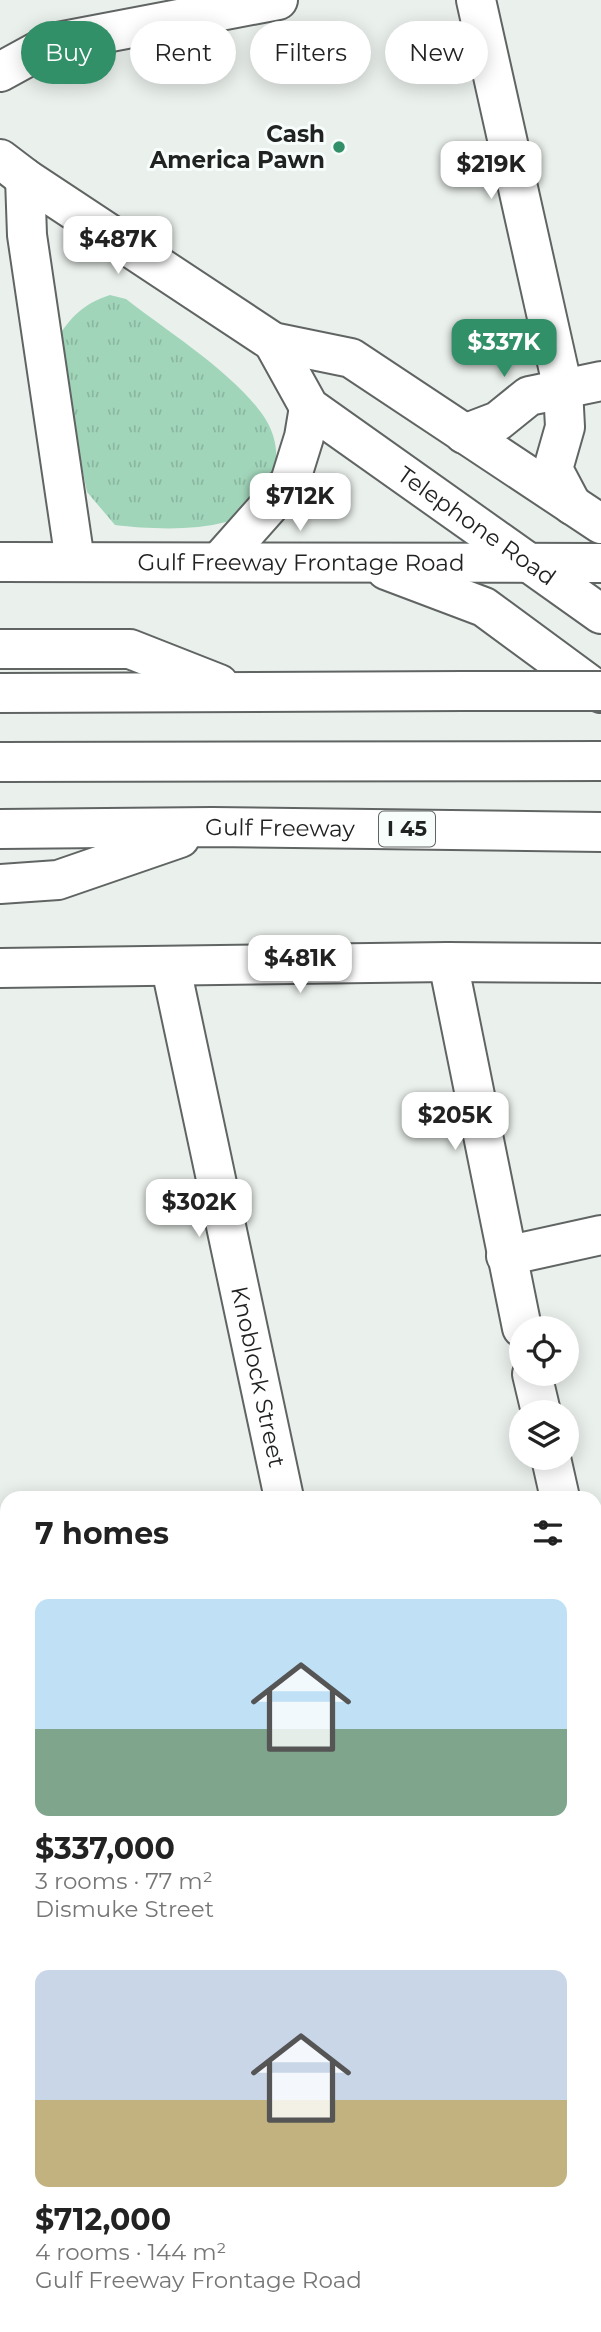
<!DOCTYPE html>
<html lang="en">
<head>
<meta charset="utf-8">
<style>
  body { margin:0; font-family:Montserrat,sans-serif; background:#f6f6f6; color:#222; height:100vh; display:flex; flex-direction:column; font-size:26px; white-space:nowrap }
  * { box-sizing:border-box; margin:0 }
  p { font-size:23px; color:#767676 }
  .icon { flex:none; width:38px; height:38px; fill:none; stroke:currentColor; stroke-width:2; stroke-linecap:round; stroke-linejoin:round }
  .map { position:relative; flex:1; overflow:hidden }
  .sheet { position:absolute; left:0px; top:1491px; width:602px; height:842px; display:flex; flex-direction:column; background:#fff; border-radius:21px 21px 0 0; box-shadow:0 4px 18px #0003 }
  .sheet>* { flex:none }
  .top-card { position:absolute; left:21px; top:21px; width:560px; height:63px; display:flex; gap:14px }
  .tools { position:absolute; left:509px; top:1316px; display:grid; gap:14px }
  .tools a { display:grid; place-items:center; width:70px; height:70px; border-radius:50%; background:#fff; box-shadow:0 4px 18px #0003; font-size:35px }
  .price { position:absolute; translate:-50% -60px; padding:0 16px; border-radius:14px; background:#fff; color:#222; font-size:23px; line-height:46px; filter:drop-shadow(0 2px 4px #0008) }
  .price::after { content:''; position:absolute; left:50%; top:42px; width:21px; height:16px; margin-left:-10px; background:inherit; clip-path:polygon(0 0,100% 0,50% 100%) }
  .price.on { background:#319068; color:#fff }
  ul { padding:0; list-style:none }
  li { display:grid; align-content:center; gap:14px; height:371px; padding:0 35px }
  li span { display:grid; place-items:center; height:217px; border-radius:14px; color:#555 }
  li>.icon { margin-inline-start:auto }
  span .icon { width:126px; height:126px; fill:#fffc; stroke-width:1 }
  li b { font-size:30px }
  h2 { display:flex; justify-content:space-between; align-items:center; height:84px; padding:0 35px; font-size:30px }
  .chip { padding:0 24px; border-radius:32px; background:#fff; box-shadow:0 4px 18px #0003; font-size:24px; line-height:63px }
  .chip.on { background:#319068; color:#fff }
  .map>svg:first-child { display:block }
  .grass { fill:url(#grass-tufts) }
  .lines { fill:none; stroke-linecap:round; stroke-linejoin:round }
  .minor-casing { stroke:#606563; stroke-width:42 }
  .major-casing { stroke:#606563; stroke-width:42 }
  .highway-casing { stroke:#606563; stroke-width:42 }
  .minor { stroke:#fff; stroke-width:38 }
  .major { stroke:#fff; stroke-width:38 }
  .highway { stroke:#fff; stroke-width:38 }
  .highway-bridge-casing { stroke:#606563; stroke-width:42; stroke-linecap:butt }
  .highway-bridge { stroke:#fff; stroke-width:38 }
  .poi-dot { fill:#319068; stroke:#f7fdfa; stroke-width:2.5 }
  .labels { text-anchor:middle; stroke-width:6; stroke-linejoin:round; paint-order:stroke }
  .shield { fill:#f7fdfa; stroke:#616463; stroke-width:2 }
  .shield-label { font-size:21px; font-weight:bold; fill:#212322 }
  .poi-label { font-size:23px; font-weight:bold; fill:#212322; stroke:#f7fdfa; text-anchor:end }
  .street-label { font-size:23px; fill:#212322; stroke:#f7fdfa }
</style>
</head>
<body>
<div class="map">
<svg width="601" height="2332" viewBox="0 0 601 2332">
  <defs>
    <pattern id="grass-tufts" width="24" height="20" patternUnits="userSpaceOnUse" patternTransform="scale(1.75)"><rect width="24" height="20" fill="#a1d5ba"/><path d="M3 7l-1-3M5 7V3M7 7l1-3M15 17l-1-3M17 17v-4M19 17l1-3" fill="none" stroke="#8ab7a0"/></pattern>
  </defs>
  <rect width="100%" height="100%" fill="#eaf0ec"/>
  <path class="grass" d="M110,295l16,4c41,32 114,78 140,121 24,39 4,90 -40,102 -33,9 -78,7 -111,3l-28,-33 -31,-151c14,-24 27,-37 54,-46z"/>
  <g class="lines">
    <defs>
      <g id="minor">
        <path d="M476,0l87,389 38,-8"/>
        <path d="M0,72l53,-29 225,-43"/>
        <path d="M25,178l2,57 48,326"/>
        <path d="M448,962l74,366"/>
        <path id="s1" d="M171,968l113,530"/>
        <path d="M506,1256l95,-21"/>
        <path d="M532,1374l9,38"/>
        <path d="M551,1458l9,40"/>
        <path d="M595,1658l6,28"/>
        <path d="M0,2016l7,34"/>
        <path d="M65,2326l1,6"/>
        <path d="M464,2326l2,6"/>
      </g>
      <g id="major">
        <path d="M0,159l25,19 248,164 78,16 250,166"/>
        <path id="s2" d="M273,342l36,65 292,207"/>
        <path d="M464,434l34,-13 31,-25 34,-7 2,38 -12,42 19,36"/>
        <path id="s3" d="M0,562l601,1"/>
        <path d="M219,562l71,-80 14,-45 5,-30"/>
        <path d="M386,570l98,37 117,86"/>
        <path d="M0,968l448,-6 153,1"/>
      </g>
      <g id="highway">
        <path d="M0,649h130l89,35"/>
        <path d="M0,693l464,-2"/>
        <path d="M0,762l601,-1"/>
        <path id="s4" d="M0,829l212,-2 389,5"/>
        <path d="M0,884l58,-4 122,-42"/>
      </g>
    </defs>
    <use href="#minor" class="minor-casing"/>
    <use href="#major" class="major-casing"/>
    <use href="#highway" class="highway-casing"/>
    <use href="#minor" class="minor"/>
    <use href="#major" class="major"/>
    <use href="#highway" class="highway"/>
    <defs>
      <path id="highway-bridge" d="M464,691h137"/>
    </defs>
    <use href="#highway-bridge" class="highway-bridge-casing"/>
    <use href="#highway-bridge" class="highway-bridge"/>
  </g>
  <circle class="poi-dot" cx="339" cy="147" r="7"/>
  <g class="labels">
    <rect class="shield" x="379" y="811.5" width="56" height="35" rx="5"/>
    <g class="shield-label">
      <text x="407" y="836">I 45</text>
    </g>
    <g class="poi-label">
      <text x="325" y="142">Cash<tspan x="325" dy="26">America Pawn</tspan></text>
    </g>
    <g class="street-label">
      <text dy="8" stroke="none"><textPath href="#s2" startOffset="280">Telephone Road</textPath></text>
      <text dy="8" stroke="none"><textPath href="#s3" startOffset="301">Gulf Freeway Frontage Road</textPath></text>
      <text dy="8" stroke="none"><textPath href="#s4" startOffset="280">Gulf Freeway</textPath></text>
      <text dy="8" stroke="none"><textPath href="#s1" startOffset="418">Knoblock Street</textPath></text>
    </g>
  </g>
</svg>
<div class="tools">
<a><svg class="icon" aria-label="locate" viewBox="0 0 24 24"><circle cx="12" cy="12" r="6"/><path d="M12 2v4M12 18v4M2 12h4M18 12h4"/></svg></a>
<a><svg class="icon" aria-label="layers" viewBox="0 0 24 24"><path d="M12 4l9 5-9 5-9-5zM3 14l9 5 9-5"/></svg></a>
</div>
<b class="price" style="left:491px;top:201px">$219K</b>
<b class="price" style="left:118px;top:276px">$487K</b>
<b class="price on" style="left:504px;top:379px">$337K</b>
<b class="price" style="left:300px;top:533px">$712K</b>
<b class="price" style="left:300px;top:995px">$481K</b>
<b class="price" style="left:455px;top:1152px">$205K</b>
<b class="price" style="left:199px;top:1239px">$302K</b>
<div class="top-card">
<a class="chip on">Buy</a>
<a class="chip">Rent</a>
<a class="chip">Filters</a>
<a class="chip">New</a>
</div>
<section class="sheet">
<h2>7 homes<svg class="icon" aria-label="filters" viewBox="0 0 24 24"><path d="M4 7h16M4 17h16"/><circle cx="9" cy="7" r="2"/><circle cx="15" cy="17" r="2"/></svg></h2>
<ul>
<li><span style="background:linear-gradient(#bfe0f5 60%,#7fa58c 0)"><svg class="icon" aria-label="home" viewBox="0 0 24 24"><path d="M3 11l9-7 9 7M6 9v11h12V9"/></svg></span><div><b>$337,000</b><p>3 rooms · 77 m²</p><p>Dismuke Street</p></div></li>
<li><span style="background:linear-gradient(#c9d6e8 60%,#c2b280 0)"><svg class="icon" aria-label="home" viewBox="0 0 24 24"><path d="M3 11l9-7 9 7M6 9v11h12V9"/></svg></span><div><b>$712,000</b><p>4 rooms · 144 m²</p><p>Gulf Freeway Frontage Road</p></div></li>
</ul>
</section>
</div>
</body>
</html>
